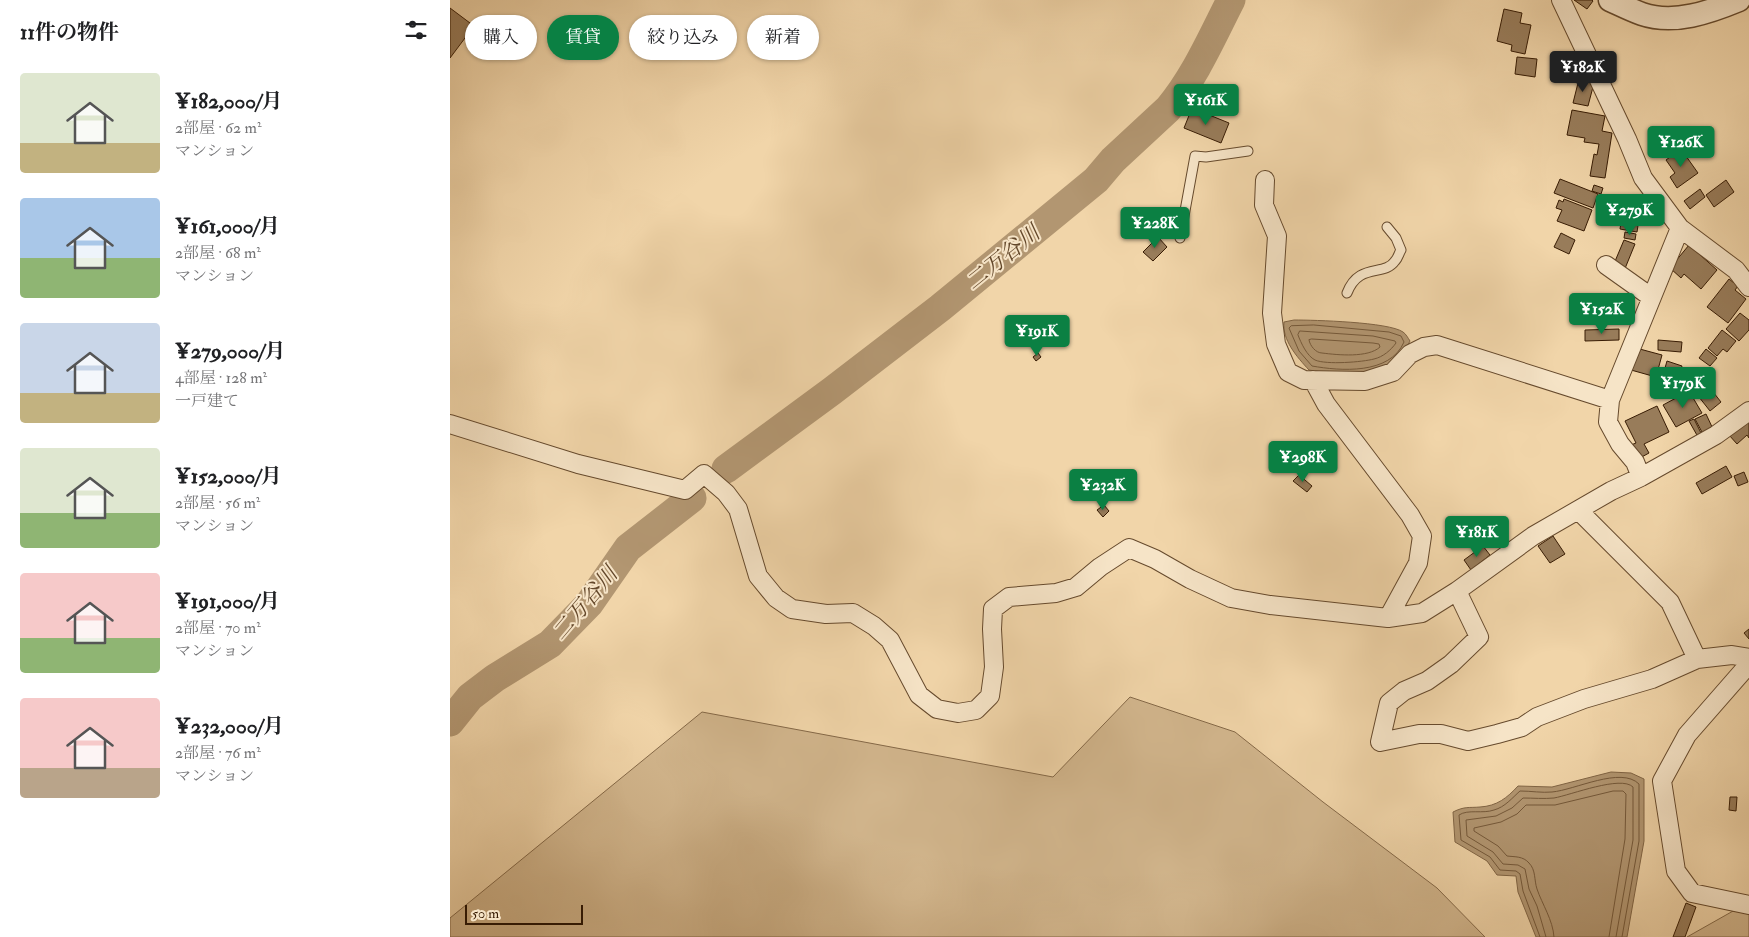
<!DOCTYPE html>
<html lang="ja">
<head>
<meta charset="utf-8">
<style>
  body { margin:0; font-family:"IM FELL Double Pica","Noto Serif JP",serif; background:#f6f6f6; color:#202124; height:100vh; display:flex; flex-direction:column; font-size:19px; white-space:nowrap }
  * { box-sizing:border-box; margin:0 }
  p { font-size:16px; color:#757577 }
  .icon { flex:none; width:28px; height:28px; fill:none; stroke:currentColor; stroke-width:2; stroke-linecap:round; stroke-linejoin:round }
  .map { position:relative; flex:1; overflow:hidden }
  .details { display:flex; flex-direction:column; background:#fff; width:450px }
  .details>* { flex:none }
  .banner { position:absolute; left:15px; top:15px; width:475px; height:45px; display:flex; gap:10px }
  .scale { position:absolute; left:15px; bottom:12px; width:118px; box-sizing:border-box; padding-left:5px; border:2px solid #381c04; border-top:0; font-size:14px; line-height:18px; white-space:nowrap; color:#381c04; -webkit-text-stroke:4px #f6e4c7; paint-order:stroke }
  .price { position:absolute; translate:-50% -42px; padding:0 11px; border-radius:5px; background:#0b8043; color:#fff; font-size:16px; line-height:32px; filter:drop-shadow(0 1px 2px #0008) }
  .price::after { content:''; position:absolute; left:50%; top:30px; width:15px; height:11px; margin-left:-8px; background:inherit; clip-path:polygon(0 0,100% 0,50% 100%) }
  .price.current { background:#222; color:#fff }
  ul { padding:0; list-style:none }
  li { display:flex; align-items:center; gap:15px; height:125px; padding:0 20px }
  li span { display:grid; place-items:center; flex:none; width:140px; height:100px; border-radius:5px; color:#555 }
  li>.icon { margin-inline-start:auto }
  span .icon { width:60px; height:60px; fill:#fffc; stroke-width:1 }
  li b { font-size:21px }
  h2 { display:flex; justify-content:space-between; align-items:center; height:60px; padding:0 20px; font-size:21px }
  .tag { padding:0 18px; border-radius:22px; background:#fff; box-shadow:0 1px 4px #0004; font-size:18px; line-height:45px }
  .tag.current { background:#0b8043; color:#fff }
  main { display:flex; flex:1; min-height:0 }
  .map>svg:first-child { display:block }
  .green { fill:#d2b68d; stroke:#856948 }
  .water { fill:#b29671; stroke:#816545 }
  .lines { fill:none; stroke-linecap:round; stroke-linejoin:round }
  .shore { stroke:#75593a; stroke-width:1 }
  .river { stroke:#b29671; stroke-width:29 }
  .building { fill:#987c5a; stroke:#381c04 }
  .service-casing { stroke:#664a2d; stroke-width:11 }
  .minor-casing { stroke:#664a2d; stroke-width:20 }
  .tertiary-casing { stroke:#664a2d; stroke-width:25 }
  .service { stroke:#f6e4c7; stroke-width:9 }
  .minor { stroke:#f6e4c7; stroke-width:18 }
  .tertiary { stroke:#f6e4c7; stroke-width:22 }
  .labels { text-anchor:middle; stroke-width:4; stroke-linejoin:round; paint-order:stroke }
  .water-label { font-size:22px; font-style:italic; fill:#63472a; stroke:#f6e4c7 }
</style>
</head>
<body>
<main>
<section class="details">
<h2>11件の物件<svg class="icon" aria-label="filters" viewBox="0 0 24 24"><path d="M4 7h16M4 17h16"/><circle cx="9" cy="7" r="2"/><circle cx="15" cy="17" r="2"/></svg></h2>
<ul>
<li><span style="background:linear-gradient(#dfe7d0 70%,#c2b280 0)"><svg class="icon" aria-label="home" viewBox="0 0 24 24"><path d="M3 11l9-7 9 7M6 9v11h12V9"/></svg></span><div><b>¥182,000/月</b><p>2部屋 · 62 m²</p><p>マンション</p></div></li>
<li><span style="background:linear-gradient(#a9c7e8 60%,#8fb573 0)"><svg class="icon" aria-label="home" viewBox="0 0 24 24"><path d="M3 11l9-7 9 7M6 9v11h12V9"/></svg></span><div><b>¥161,000/月</b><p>2部屋 · 68 m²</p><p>マンション</p></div></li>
<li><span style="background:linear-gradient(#c9d6e8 70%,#c2b280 0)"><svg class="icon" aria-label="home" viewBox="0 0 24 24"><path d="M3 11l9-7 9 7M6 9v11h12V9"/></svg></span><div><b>¥279,000/月</b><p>4部屋 · 128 m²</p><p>一戸建て</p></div></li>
<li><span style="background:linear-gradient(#dfe7d0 65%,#8fb573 0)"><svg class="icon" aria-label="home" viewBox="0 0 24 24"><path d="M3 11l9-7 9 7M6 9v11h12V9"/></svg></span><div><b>¥152,000/月</b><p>2部屋 · 56 m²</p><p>マンション</p></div></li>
<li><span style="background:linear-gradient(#f6c9c9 65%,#8fb573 0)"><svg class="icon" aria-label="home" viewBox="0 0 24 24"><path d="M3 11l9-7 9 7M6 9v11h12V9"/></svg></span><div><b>¥191,000/月</b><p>2部屋 · 70 m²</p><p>マンション</p></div></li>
<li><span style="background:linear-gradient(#f6c9c9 70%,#b9a48a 0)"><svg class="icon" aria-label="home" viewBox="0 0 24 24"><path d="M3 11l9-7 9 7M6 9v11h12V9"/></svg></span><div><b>¥232,000/月</b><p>2部屋 · 76 m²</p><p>マンション</p></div></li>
</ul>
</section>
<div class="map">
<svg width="1299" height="937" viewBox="0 0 1299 937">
  <rect width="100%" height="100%" fill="#f1d5a9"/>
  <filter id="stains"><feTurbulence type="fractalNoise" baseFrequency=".004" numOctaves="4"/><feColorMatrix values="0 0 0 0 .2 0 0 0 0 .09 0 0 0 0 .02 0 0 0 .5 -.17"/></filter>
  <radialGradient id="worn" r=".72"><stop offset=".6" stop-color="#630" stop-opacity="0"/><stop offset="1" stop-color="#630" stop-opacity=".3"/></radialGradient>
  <path class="green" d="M680,697l105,35 88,70 114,86 48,49h-1035v-19l252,-206 351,65z
    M1299,902v35h-62z"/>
  <path class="water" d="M844,320c20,0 95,2 109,12 3,2 5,6 7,9 -17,38 -67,35 -101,29 -12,-13 -27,-30 -25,-48z
    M1161,772l20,1 13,6v62l-17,96h-91l-18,-45 -2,-16 -19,-1 -10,-14 -32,-19 -2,-30c12,-6 16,-4 27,-5 17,-1 27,-9 38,-21l34,1z"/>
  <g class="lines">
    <path class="shore" d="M864,325l75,7 12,4 3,6c-14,33 -64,29 -92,24l-13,-15 -10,-23 2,-2z
      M850,331l73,5 22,5 1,2c-5,7 -13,14 -22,16 -11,3 -48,6 -59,1 -8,-4 -14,-17 -17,-25z
      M862,339l61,4 6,1 1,3c-12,11 -42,8 -58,6 -6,0 -12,-7 -13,-13z
      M1090,937l-17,-46 -3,-17 -4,-3 -16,-1 -10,-13 -29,-17 -2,-25c9,-6 24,-1 35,-5 11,-3 18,-12 26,-19 11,0 22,2 32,1 23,-2 69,-26 87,-8v57l-17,96
      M1096,937l-9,-31 -8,-17 -4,-20 -7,-4 -15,-1 -10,-12 -26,-16 -1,-16 30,-4 16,-8 11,-10c10,0 21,1 31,0 17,-3 67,-23 79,-11v53l-17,97
      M1104,937c-1,-17 -12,-33 -17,-48 -3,-9 -1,-19 -8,-26 -6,-7 -14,-6 -22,-7l-9,-10 -24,-15v-3l27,-6 16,-8 9,-9h29l58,-14h10l3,3 -1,45 -16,98"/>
    <path class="river" d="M276,469l106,-78 108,-83 156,-128 17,-20 55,-51c27,-32 44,-72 63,-109
      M0,722l20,-25 25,-19 55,-34 39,-40 39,-56 64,-50"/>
  </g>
  <path class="building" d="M1124,0h18l1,1 -6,8z
    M0,8l24,18 -24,32z
    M1054,9l18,4 -2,10 11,2 -6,29 -14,-3 1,-6 -15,-4z
    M1067,57l20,2 -2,18 -20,-3z
    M1129,79l15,4 -6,23 -15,-3z
    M742,108l37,15 -8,20 -37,-15z
    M1122,110l33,6 -3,15 10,2 -7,45 -15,-2 4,-22 3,1 2,-11 -15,-2 1,-4 -18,-3z
    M1231,149l17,24 -21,15 -7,-11 5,-4 -9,-13z
    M1110,179l38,15 -5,14 -39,-15z
    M1276,180l8,12 -20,15 -8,-12z
    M1144,185l9,3 -2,6 -9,-3z
    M1250,189l5,8 -15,12 -6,-8z
    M1114,199l28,11 -8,21 -27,-10 5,-11 -6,-2 3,-8 4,2z
    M1172,216l17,3 -2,13 -17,-3z
    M1175,232l11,2 -1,6 -11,-2z
    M1111,233l14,7 -6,14 -15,-7z
    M708,237l9,10 -14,14 -10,-9z
    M1174,240l11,4 -11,27 -11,-5z
    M1239,245l28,25 -16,19 -17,-15 -3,4 -11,-10z
    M1279,279l9,7 -3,4 11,9 -18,24 -21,-16z
    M1290,313l9,7v10l-10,11 -13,-12z
    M1169,329v11l-34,1v-11z
    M1272,330l14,11 -9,11 -4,-3 -6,7 -9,-8z
    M1208,340l24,2 -1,10 -23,-2z
    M1186,348l26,7 -6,22 -25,-7z
    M1256,349l11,9 -7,8 -11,-8z
    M588,353l3,4 -5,4 -3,-4z
    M1217,361l15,5 -6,20 -15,-4z
    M1256,383l15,19 -11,9 -15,-19z
    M1239,391l13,22 -26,14 -13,-22z
    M1207,406l12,26 -25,12 5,9 -11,6 -7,-14 5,-2 -11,-22z
    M1256,414l7,15 -10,5 -8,-15z
    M1244,419l8,16 -4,2 -9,-16z
    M1296,420l3,3v15l-2,-3 -10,9 -8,-9z
    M1276,466l6,11 -30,17 -6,-11z
    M1294,472l4,10 -10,4 -4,-10z
    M849,475l13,11 -5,6 -14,-11z
    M654,505l5,6 -6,6 -6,-7z
    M1103,536l12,18 -15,9 -12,-17z
    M1033,546l7,9 -19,15 -7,-10z
    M1299,629v10l-5,-6z
    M1280,797h7l-1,14 -7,-1z
    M1236,903l10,4 -11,30h-12z"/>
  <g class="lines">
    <defs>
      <path id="service" d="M730,238l15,-82 11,1 42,-6
        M897,293c12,-31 37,-16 48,-32 3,-3 4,-8 6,-11l-5,-12 -9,-11"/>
      <path id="minor" d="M1111,0l66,139 16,39 37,50 56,42 13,17
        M815,180l-1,25 13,31 -5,77 4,31 12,28 16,8 61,1 28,-9 17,-18 14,-7 13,-2 173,55
        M1156,265l45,32
        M863,380l13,24 84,111 12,21 -4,27 -30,55
        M1299,411l-33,24 -75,42 -30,14 -78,45 -76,55 22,46 -28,27 -24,17 -23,10 -15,12 -9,39 39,-8h22l27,7 29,-7 25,-7 15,-10 47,-18 68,-20 45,-20 35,-4 17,3
        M0,424l128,40 107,26 19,-16 22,19 12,16 20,67 18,22 16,11 34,5 27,-1 21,13 16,14 29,55 18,14 21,4 18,-3 14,-14 4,-29 -2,-38 1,-20 16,-12 47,-4 20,-6 24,-20 29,-19 26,11 35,20 41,19 39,7 118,13 34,-5 35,-22
        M1191,477l-6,-15 -15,-18 -12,-22 2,-22 70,-172
        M1128,510l92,92 27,57
        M1299,664l-62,71 -25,46 14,90 16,22 57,12"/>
      <path id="tertiary" d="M1160,0c11,5 21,10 32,14 32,11 68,-2 97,-14"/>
    </defs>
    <use href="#service" class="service-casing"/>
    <use href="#minor" class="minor-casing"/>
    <use href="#tertiary" class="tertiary-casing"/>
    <use href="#service" class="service"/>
    <use href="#minor" class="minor"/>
    <use href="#tertiary" class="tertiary"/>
  </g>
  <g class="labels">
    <g class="water-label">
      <text transform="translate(552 257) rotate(-39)" y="8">二万谷川</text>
      <text transform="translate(134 603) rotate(-50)" y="8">二万谷川</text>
    </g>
  </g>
  <rect width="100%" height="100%" filter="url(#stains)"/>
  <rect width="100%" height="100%" fill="url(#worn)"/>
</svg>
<div class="scale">50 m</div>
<b class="price current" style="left:1133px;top:93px">¥182K</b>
<b class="price" style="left:756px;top:126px">¥161K</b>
<b class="price" style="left:1231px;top:168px">¥126K</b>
<b class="price" style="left:1180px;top:236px">¥279K</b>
<b class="price" style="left:705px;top:249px">¥228K</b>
<b class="price" style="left:1152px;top:335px">¥152K</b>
<b class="price" style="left:587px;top:357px">¥191K</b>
<b class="price" style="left:1233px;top:409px">¥179K</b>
<b class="price" style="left:853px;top:483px">¥298K</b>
<b class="price" style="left:653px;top:511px">¥232K</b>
<b class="price" style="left:1027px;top:558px">¥181K</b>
<div class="banner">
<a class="tag">購入</a>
<a class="tag current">賃貸</a>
<a class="tag">絞り込み</a>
<a class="tag">新着</a>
</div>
</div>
</main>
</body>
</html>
